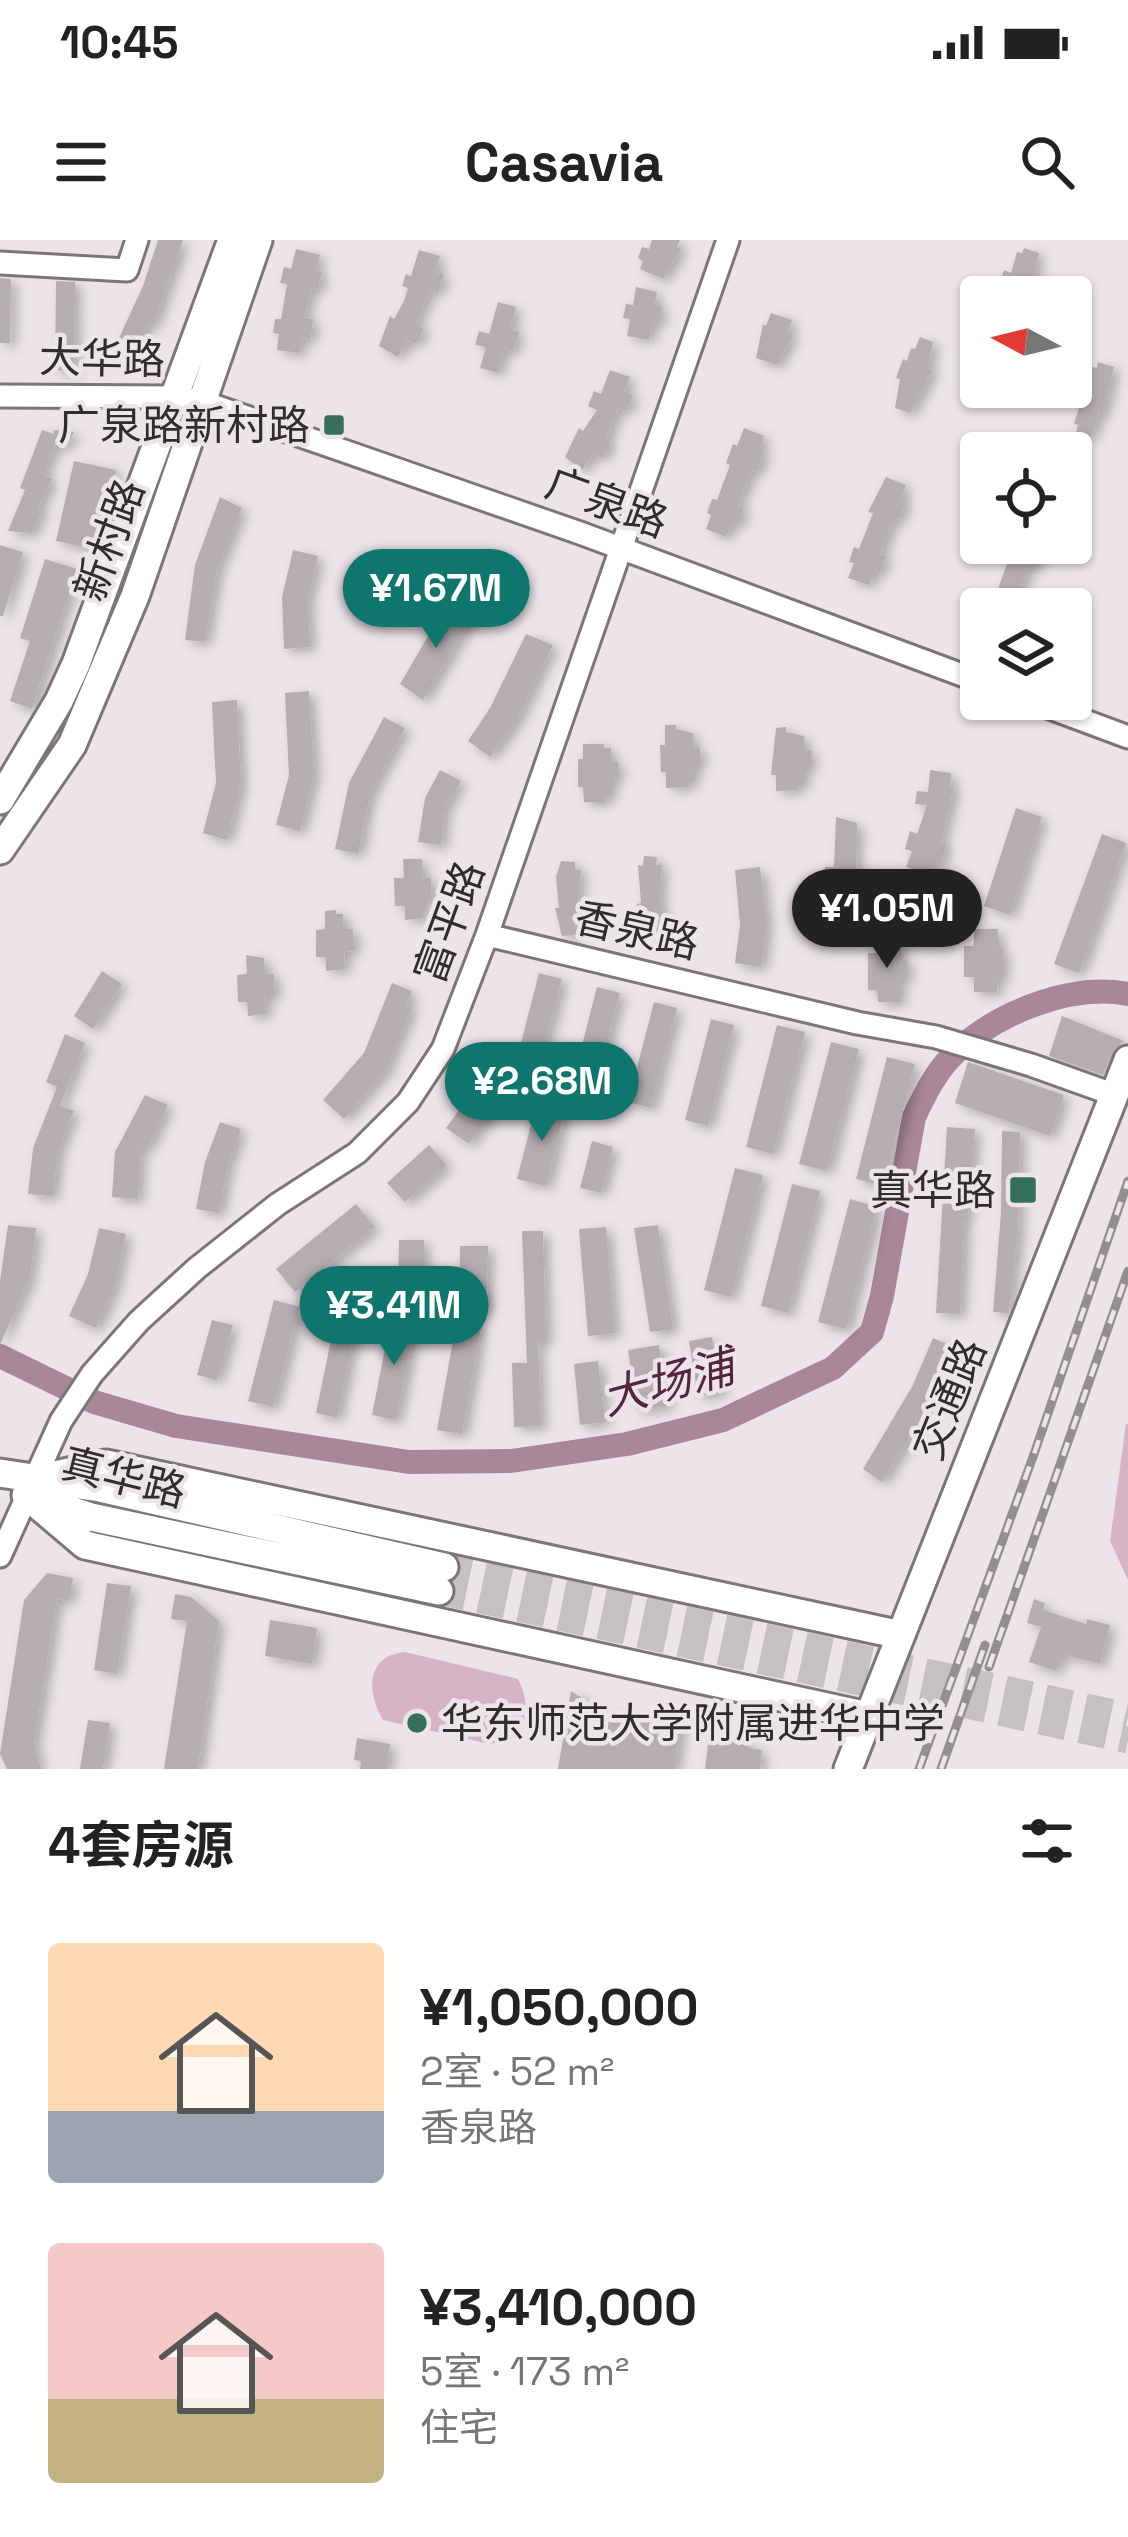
<!DOCTYPE html>
<html lang="zh">
<head>
<meta charset="utf-8">
<style>
  body { margin:0; font-family:"Space Grotesk","Noto Sans SC",sans-serif; background:#f6f6f6; color:#222; height:100vh; display:flex; flex-direction:column; font-size:45px; white-space:nowrap }
  * { box-sizing:border-box; margin:0 }
  p { font-size:39px; color:#767676 }
  .icon { flex:none; width:66px; height:66px; fill:none; stroke:currentColor; stroke-width:2; stroke-linecap:round; stroke-linejoin:round }
  .map { position:relative; height:1529px; overflow:hidden }
  .side { display:flex; flex-direction:column; background:#fff; flex:1 }
  .side>* { flex:none }
  .needle { width:78px; rotate:277deg }
  .fabs { position:absolute; left:960px; top:36px; display:grid; gap:24px }
  .fabs a { display:grid; place-items:center; width:132px; height:132px; border-radius:12px; background:#fff; box-shadow:0 3px 9px #0004; font-size:60px }
  .price { position:absolute; translate:-50% -102px; padding:0 27px; border-radius:42px; background:#0f766e; color:#fff; font-size:39px; line-height:78px; filter:drop-shadow(0 3px 6px #0008) }
  .price::after { content:''; position:absolute; left:50%; top:72px; width:36px; height:27px; margin-left:-18px; background:inherit; clip-path:polygon(0 0,100% 0,50% 100%) }
  .price.selected { background:#222; color:#fff }
  ul { padding:0; list-style:none }
  li { display:flex; align-items:center; gap:36px; height:300px; padding:0 48px }
  li span { display:grid; place-items:center; flex:none; width:336px; height:240px; border-radius:12px; color:#555 }
  li>.icon { margin-inline-start:auto }
  span .icon { width:144px; height:144px; fill:#fffc; stroke-width:1 }
  li b { font-size:51px }
  h2 { display:flex; justify-content:space-between; align-items:center; height:144px; padding:0 48px; font-size:51px }
  .status { display:flex; justify-content:space-between; align-items:center; height:84px; padding:0 60px; background:#fff; direction:ltr }
  .status svg { height:33px; fill:currentColor }
  header { display:flex; justify-content:space-between; align-items:center; height:156px; padding:0 48px; background:#fff; font-size:54px; font-weight:700 }
  .map>svg:first-child { display:block }
  .green { fill:#d6b4c6 }
  .lines { fill:none; stroke-linecap:round; stroke-linejoin:round }
  .river { stroke:#a98799; stroke-width:24 }
  .building { fill:#b5adb1; filter:url(#shadow) }
  .major-tunnel { stroke:#c6bfc3; stroke-width:27; stroke-dasharray:27 14; stroke-linecap:butt }
  .minor-casing { stroke:#7d7679; stroke-width:27 }
  .major-casing { stroke:#7d7679; stroke-width:33 }
  .minor { stroke:#fff; stroke-width:21 }
  .major { stroke:#fff; stroke-width:27 }
  .rail-casing { stroke:#948e91; stroke-width:9 }
  .rail { stroke:#ece4e8; stroke-width:4.5; stroke-dasharray:14; stroke-linecap:butt }
  .poi-dot { fill:#36705a; stroke:#ece4e8; stroke-width:4.5 }
  .labels { text-anchor:middle; stroke-width:9; stroke-linejoin:round; paint-order:stroke }
  .street-label { font-size:42px; fill:#302d2e; stroke:#ece4e8 }
  .poi-label { font-size:42px; fill:#302d2e; stroke:#ece4e8; text-anchor:end }
  .water-label { font-size:45px; font-style:italic; fill:#532540; stroke:#ece4e8 }
</style>
</head>
<body>
<div class="status"><b>10:45</b><svg viewBox="0 0 49 12"><path d="M0 12V9h3v3zM5 12V6h3v6zM10 12V3h3v9zM15 12V0h3v12zM26 1h20v11H26zM47 4h2v5h-2z"/></svg></div>
<header><svg class="icon" aria-label="menu" viewBox="0 0 24 24"><path d="M4 6h16M4 12h16M4 18h16"/></svg>Casavia<svg class="icon" aria-label="search" viewBox="0 0 24 24"><circle cx="10" cy="10" r="6"/><path d="M15 15l6 6"/></svg></header>
<div class="map">
<svg width="1128" height="1529" viewBox="0 0 1128 1529">
  <defs>
    <filter id="shadow"><feDropShadow dx="6" dy="4" stdDeviation="6" flood-color="#0004"/></filter>
  </defs>
  <rect width="100%" height="100%" fill="#ece4e8"/>
  <path class="green" d="M1126,1184h2v156l-18,-39z
    M405,1412l113,27c15,29 10,59 -28,65l-107,-24c-16,-27 -18,-64 22,-68z"/>
  <g class="lines">
    <path class="river" d="M0,1116l94,46 82,24 233,36 102,-1 116,-17 96,-24 110,-52 39,-36 10,-36 32,-179c11,-23 22,-46 41,-64 41,-40 116,-70 173,-59"/>
  </g>
  <path class="building" d="M158,0h25l-29,84 -6,-2 -9,26 -21,-8 25,-54z
    M652,0h28l-3,7 4,2 -18,30 -23,-10 3,-8 -5,-3 4,-11 7,2z
    M1024,8l15,5 -10,44h-26l4,-11 -7,-2 4,-14 7,3 6,-21 5,1z
    M296,9l24,6 -4,16 6,1 -4,18 -6,-2 -8,30 9,1 -2,20 -9,-1 -2,15 -23,-3 2,-16 -6,-1 2,-14h6l6,-35 -7,-1 4,-16 7,2z
    M419,10l21,6 -5,16 9,2 -6,18 -8,-2 -14,34 8,5 -8,15 -9,-4 -9,17 -19,-11 11,-30 4,3 10,-18 4,-13 -6,-2 4,-12 5,2z
    M0,38l11,1 -1,64h-10z
    M56,41l19,1 -1,89 -19,-1z
    M636,47l21,5 -2,13 7,2 -3,17 -7,-1 -3,17 -22,-4 3,-17 -7,-1 3,-14 7,1z
    M498,62l18,5 -6,22 9,3 -6,19 -9,-2 -6,24 -18,-5 6,-21 -11,-2 4,-14 10,3z
    M771,73l21,7 -4,13 5,2 -16,30 -21,-7 7,-34 3,2z
    M920,97l13,5 -5,26 5,2 -23,43 -15,-5 5,-29 -4,-1 7,-19 4,2 4,-13 4,1z
    M1098,122l16,5 -11,47 -4,-1 -8,25 -15,-5 2,-8 -4,-1 7,-23 -7,-2 5,-14 6,2 7,-20 5,1z
    M610,130l20,7 -6,14 9,4 -6,16 -9,-3 -12,32 5,4 -9,14 -8,-5 -12,17 -17,-13 14,-29 4,3 14,-21 -9,-4 6,-15 7,3z
    M744,188l20,8 -5,15 5,2 -7,19 -5,-2 -14,35 6,3 -6,17 -6,-3 -6,15 -20,-8 5,-14 -4,-2 5,-14 5,1 13,-35 -4,-2 7,-19 4,2z
    M42,190l12,4v-4l20,2 -6,13 -12,-1 -13,31 9,4 -14,29 4,1 -10,24 -24,-2 17,-41 -5,-2z
    M74,221l42,9 -17,80 -43,-9z
    M886,237l20,8 -5,15 5,2 -7,18 -5,-2 -14,36 6,2 -6,17 -6,-2 -5,14 -21,-7 6,-15 -5,-1 5,-15 5,2 14,-36 -5,-1z
    M220,257l22,11 -25,62 -12,72 -20,-2 10,-75z
    M1010,303h28l-1,4 5,2 -7,19 -6,-2 -16,43h-28l5,-14 5,2 13,-36 -4,-2z
    M0,305l23,7 -20,64h-3z
    M293,310l25,6 -10,43 2,48 -26,2 -2,-52z
    M45,319l32,10 -45,140 -22,-8 20,-60 -10,-3z
    M447,364l25,13 -49,83 -23,-16z
    M526,394l27,11 -37,76 -26,36 -22,-16 22,-33z
    M309,451l5,83 -14,57 -24,-6 13,-50 -4,-82z
    M237,460l4,83 -14,57 -24,-7 13,-50 -4,-81z
    M384,477l21,11 -35,66 -12,60 -23,-5 14,-66z
    M665,485h11v4l17,4v15h7l1,16h-7v17h-7v6l-21,1v-16h-5l-1,-27h5z
    M786,487v5l18,4v15l7,-1v17h-7v17h-7v6l-21,1v-16h-5l5,-47z
    M583,504h21v4h7v14h7v16l-7,1v16l-7,1 1,6h-21l-1,-15h-5v-28h5z
    M440,530l21,11 -16,28 -4,36 -23,-3 7,-44z
    M930,530l21,3 -1,13 4,1 -13,55 6,2 -7,20 -6,-2 -4,12 -24,-7 6,-16 -7,-2 5,-18 7,3 10,-29 -12,-1 2,-13 11,1z
    M1016,568l26,9 -32,98 -26,-9z
    M836,577l21,6 -1,55 -2,9 -8,3 -13,-1v-11l-8,-1v-10h9z
    M1102,594l24,9 -47,130 -25,-9z
    M644,616l13,1 -1,8h6l-2,35 4,18 -7,1 2,11 -15,2 -7,-28 4,-1 -3,-38 5,1z
    M403,619h19v19h9l1,22h-9v18l-18,2v-14h-10l-1,-28h10z
    M561,621l14,1v8h6l-3,35 5,18h-8l2,12 -15,1 -7,-28h4l-3,-31z
    M760,627l7,57 -6,43 -26,-4 5,-38 -5,-55z
    M336,670v4h7l1,15h9l1,22 -10,1 1,17 -19,2v-14h-10v-27l9,-1v-18z
    M974,689h24v20h5v27h-5l-1,16h-23v-15h-10v-31h10z
    M878,699l23,3v18h6v18h-7v24h-22l-1,-12h-9v-37h10z
    M246,715l18,3 1,16h9l1,22h-10l1,18 -18,2 -1,-14h-9l-1,-27 10,-1z
    M102,731l20,13 -29,45 -19,-13z
    M539,733l23,6 -26,101 -23,-6z
    M392,743l20,8 -6,14 6,2 -26,63 -42,49 -21,-19 41,-47z
    M597,747l23,6 -26,101 -23,-6z
    M654,762l23,6 -26,100 -23,-6z
    M1062,776l62,25 -12,11 -9,23 -54,-19z
    M711,779l23,6 -26,101 -23,-6z
    M777,785l28,7 -32,122 -27,-7z
    M65,794l20,9 -25,63 14,5 -16,40 -5,45 -25,-2 5,-46 24,-61 -11,-5z
    M831,802l28,7 -32,122 -28,-7z
    M887,817l28,7 -31,122 -28,-7z
    M968,822l96,33 -14,41 -95,-33z
    M481,840l22,16 -34,48 -23,-16z
    M145,855l23,10 -21,44 -6,-3 -3,53 -26,-2 3,-45z
    M537,861l29,7 -20,78 -29,-7z
    M220,882l21,7 -13,36 -9,48 -23,-4 9,-47z
    M947,887l28,2 -7,86 -3,-1 -5,100 -24,-1z
    M1002,891l18,1 -2,100 -9,81 -16,-1 8,-99z
    M592,901l21,6 -12,46 -21,-5z
    M429,905l18,20 -42,37 -18,-19z
    M735,928l28,7 -32,122 -27,-7z
    M792,944l28,7 -32,122 -27,-7z
    M850,959l27,8 -31,122 -28,-7z
    M356,964l19,23 -80,65 -19,-23z
    M8,985l28,3 -6,49 -30,68v-64z
    M658,985l15,104 -23,3 -16,-104z
    M606,987l9,106 -27,3 -9,-107z
    M99,988l27,6 -11,52 -19,42 -27,-12 19,-42z
    M522,991h21l3,111h-8l3,84 -27,1 -2,-64h15z
    M399,1000h25v63l-26,-1z
    M460,1006h28l-1,63 -28,-1z
    M274,1060l26,7 -27,100 -25,-6z
    M337,1071l21,4 -21,103 -21,-5z
    M391,1078l25,4 -20,98 -24,-5z
    M212,1080l21,5 -16,55 -20,-5z
    M456,1084l25,4 -19,106 -25,-4z
    M712,1097l10,55 -24,4 -9,-55z
    M933,1098l23,10 -20,47 -54,87 -19,-13 50,-84z
    M659,1105l9,61 -31,4 -9,-60z
    M598,1121l7,61 -25,3 -6,-61z
    M47,1333l26,5 -4,23 -12,-2 -23,144 7,26h-34l-7,-15 24,-154z
    M107,1343l24,3 -14,88 -23,-4z
    M175,1354l16,3 28,24 -21,148h-34l23,-148 -16,-2z
    M1034,1359l11,4 -2,7 43,14 1,-5 23,6 -10,39 -38,-10 -6,17 -27,-9 12,-35 -14,-4z
    M270,1380l47,8 -5,36 -47,-8z
    M571,1451l19,12 17,32 3,-23 71,9 -6,48h-117z
    M88,1480l22,3 -7,46h-23z
    M709,1496l40,5 -1,7 14,2 -2,19h-55z
    M357,1498l33,6 -3,25h-27l1,-8 -7,-1z"/>
  <g class="lines">
    <path class="major-tunnel" d="M444,1327l684,149
      M439,1351l689,149"/>
    <defs>
      <path id="minor" d="M0,23l127,7 10,-30
        M0,156l175,1 28,5 377,131 401,149
        M1026,459l102,38
        M487,695l370,88 79,14 95,28 84,30
        M0,1316l61,-135 31,-47 47,-53 58,-53 81,-64 79,-51 51,-51 35,-53 44,-114 241,-695"/>
      <path id="major" d="M0,560l59,-99 17,-37 156,-424
        M0,610l72,-105 63,-149 123,-356
        M0,1233l100,15 344,79
        M32,1240l74,-16 795,171
        M26,1255l59,50 783,171
        M40,1260l51,17 348,74
        M848,1529l280,-709"/>
    </defs>
    <use href="#minor" class="minor-casing"/>
    <use href="#major" class="major-casing"/>
    <use href="#minor" class="minor"/>
    <use href="#major" class="major"/>
    <defs>
      <path id="rail" d="M989,1427l139,-396
        M919,1529l115,-315 94,-273
        M941,1529l44,-124"/>
    </defs>
    <use href="#rail" class="rail-casing"/>
    <use href="#rail" class="rail"/>
  </g>
  <g class="poi-dot">
    <rect x="322" y="173" width="24" height="24" rx="6"/>
    <rect x="1008" y="935" width="30" height="30" rx="6"/>
    <circle cx="417" cy="1483" r="12"/>
  </g>
  <g class="labels">
    <g class="street-label">
      <text transform="translate(102 118) rotate(1)" y="15">大华路</text>
      <text transform="translate(607 262) rotate(20)" y="15">广泉路</text>
      <text transform="translate(109 300) rotate(-70)" y="15">新村路</text>
      <text transform="translate(449 682) rotate(-70)" y="15">富平路</text>
      <text transform="translate(637 690) rotate(13)" y="15">香泉路</text>
      <text transform="translate(949 1159) rotate(-68)" y="15">交通路</text>
      <text transform="translate(124 1237) rotate(14)" y="15">真华路</text>
    </g>
    <g class="poi-label">
      <text x="310" y="200">广泉路新村路</text>
      <text x="996" y="965">真华路</text>
      <text x="441" y="1498" text-anchor="start">华东师范大学附属进华中学</text>
    </g>
    <g class="water-label">
      <text transform="translate(668 1142) rotate(-15)" y="16">大场浦</text>
    </g>
  </g>
</svg>
<div class="fabs">
<a><svg class="needle" viewBox="-14 -14 28 28"><path d="M0-13l5 13h-10z" fill="#e53935"/><path d="M0 13l5-13h-10z" fill="#767676"/></svg></a>
<a><svg class="icon" aria-label="locate" viewBox="0 0 24 24"><circle cx="12" cy="12" r="6"/><path d="M12 2v4M12 18v4M2 12h4M18 12h4"/></svg></a>
<a><svg class="icon" aria-label="layers" viewBox="0 0 24 24"><path d="M12 4l9 5-9 5-9-5zM3 14l9 5 9-5"/></svg></a>
</div>
<b class="price" style="left:436px;top:411px">¥1.67M</b>
<b class="price selected" style="left:887px;top:731px">¥1.05M</b>
<b class="price" style="left:542px;top:904px">¥2.68M</b>
<b class="price" style="left:394px;top:1128px">¥3.41M</b>
</div>
<section class="side">
<h2>4套房源<svg class="icon" aria-label="filters" viewBox="0 0 24 24"><path d="M4 7h16M4 17h16"/><circle cx="9" cy="7" r="2"/><circle cx="15" cy="17" r="2"/></svg></h2>
<ul>
<li><span style="background:linear-gradient(#ffd9b3 70%,#9aa5b1 0)"><svg class="icon" aria-label="home" viewBox="0 0 24 24"><path d="M3 11l9-7 9 7M6 9v11h12V9"/></svg></span><div><b>¥1,050,000</b><p>2室 · 52 m²</p><p>香泉路</p></div></li>
<li><span style="background:linear-gradient(#f6c9c9 65%,#c2b280 0)"><svg class="icon" aria-label="home" viewBox="0 0 24 24"><path d="M3 11l9-7 9 7M6 9v11h12V9"/></svg></span><div><b>¥3,410,000</b><p>5室 · 173 m²</p><p>住宅</p></div></li>
</ul>
</section>
</body>
</html>
